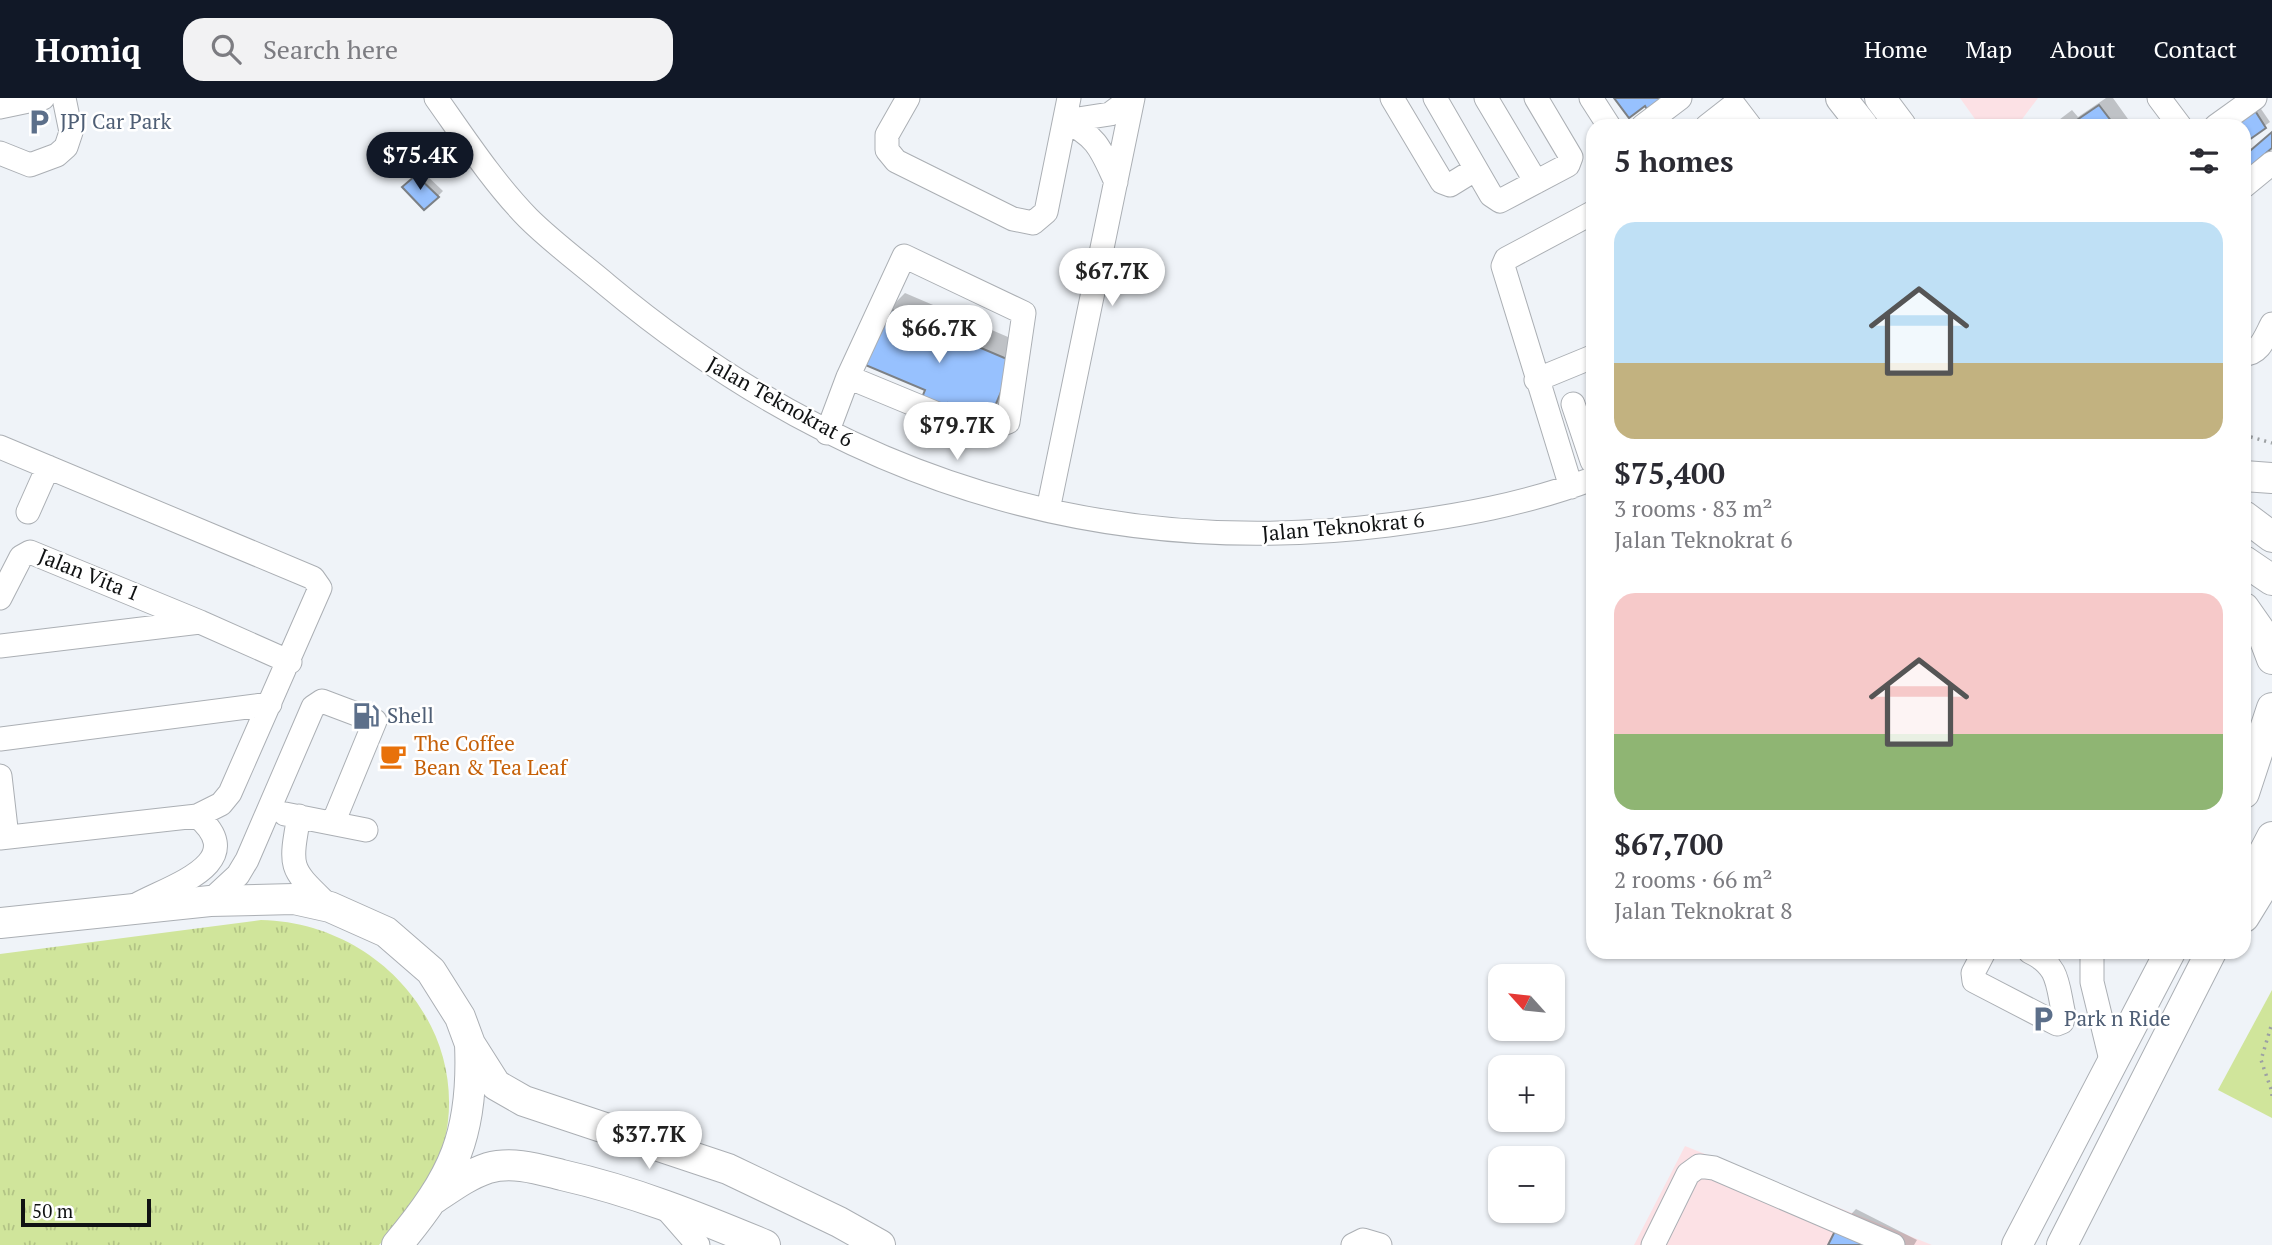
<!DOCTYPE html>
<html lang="en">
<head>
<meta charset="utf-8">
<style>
  body { margin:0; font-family:"PT Serif",serif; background:#f2f2f3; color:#2b2b33; height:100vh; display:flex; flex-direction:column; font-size:26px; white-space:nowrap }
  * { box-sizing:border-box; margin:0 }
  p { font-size:23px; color:#7c7c81 }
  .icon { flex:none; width:38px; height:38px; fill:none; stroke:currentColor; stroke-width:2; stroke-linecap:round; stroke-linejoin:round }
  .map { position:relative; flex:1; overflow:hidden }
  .drawer { position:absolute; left:1586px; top:21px; width:665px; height:840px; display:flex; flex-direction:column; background:#fff; border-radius:21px; box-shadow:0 2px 5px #0004 }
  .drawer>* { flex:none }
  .needle { width:46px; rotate:297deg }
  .buttons { position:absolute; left:1488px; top:866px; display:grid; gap:14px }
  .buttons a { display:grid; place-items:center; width:77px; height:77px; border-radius:14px; background:#fff; box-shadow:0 2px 5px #0004; font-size:35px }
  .scale { position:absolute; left:21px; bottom:18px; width:130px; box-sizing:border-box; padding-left:7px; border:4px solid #101213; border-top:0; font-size:19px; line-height:24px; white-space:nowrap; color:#101213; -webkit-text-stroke:5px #fff; paint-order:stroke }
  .price { position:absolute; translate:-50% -60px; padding:0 16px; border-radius:24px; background:#fff; color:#222; font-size:23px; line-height:46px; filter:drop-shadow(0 2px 4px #0008) }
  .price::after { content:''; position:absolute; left:50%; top:42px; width:21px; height:16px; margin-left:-10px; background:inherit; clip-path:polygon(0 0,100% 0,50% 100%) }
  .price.current { background:#111827; color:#fff }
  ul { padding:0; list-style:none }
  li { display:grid; align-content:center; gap:14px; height:371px; padding:0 28px }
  li span { display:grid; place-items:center; height:217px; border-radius:21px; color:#555 }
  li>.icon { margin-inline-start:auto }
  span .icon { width:126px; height:126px; fill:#fffc; stroke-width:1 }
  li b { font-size:30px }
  h2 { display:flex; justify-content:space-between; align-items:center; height:84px; padding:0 28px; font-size:30px }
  header { display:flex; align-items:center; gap:42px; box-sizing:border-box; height:98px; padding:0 35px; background:#111827; color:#fff }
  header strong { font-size:33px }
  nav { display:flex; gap:38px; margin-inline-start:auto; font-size:24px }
  .search { width:490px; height:63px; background:#f2f2f3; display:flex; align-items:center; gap:18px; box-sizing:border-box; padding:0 24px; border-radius:21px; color:#7c7c81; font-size:26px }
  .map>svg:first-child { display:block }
  .commercial { fill:#fce1e5 }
  .grass { fill:url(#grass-tufts) }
  .park { fill:#d0e59b }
  .shadow { fill:#0003 }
  .building { fill:#97c1fe; stroke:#7c8085; stroke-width:2 }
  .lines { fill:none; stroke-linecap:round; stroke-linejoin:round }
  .minor-casing { stroke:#abafb4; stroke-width:25 }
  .major-casing { stroke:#abafb4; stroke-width:32 }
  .path { stroke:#9ca0a3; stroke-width:3.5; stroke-dasharray:2 5; stroke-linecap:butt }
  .minor { stroke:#fff; stroke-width:23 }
  .major { stroke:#fff; stroke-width:30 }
  .labels { text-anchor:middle; stroke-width:5; stroke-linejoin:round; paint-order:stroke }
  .service-label { font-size:21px; fill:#4e5e75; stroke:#fff; text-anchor:start }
  .street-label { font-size:21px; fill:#101213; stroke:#fff }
  .food-label { font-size:21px; fill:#c56008; stroke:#fff; text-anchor:start }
</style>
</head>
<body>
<header>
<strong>Homiq</strong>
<div class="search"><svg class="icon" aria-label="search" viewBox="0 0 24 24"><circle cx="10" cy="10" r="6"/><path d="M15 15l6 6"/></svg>Search here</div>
<nav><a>Home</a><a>Map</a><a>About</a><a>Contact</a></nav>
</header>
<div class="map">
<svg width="2272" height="1147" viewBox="0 0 2272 1147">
  <defs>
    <pattern id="grass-tufts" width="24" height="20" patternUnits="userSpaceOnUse" patternTransform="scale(1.75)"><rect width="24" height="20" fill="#d0e59b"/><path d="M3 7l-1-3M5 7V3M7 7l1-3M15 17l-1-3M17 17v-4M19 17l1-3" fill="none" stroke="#b2c385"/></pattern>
  </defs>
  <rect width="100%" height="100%" fill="#eff3f8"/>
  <path class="commercial" d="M1960,0h78l-21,28h-37z
    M1685,1048l247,99h-298z"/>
  <path class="grass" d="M261,822c134,3 232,138 168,263 -12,24 -30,43 -50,62h-379v-291z"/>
  <path class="park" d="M2272,892v128l-54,-28z"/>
  <path class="shadow" d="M2106,0h7l20,28h-82l21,-16 6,7z
    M1743,8l15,20h-41z
    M2259,8l11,16 -21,15 -9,-16z
    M422,73l21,20 -5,5 -33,-9z
    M905,195l124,53 -24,56 -17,16 -37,-16 -7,6 -17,-19 -38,-80z
    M1919,854h6l-4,6 -4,-2z
    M1856,1111l61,31 -3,5h-84l10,-19z"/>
  <path class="building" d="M1614,0h57l-22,15 -4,-7 -16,12z
    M2099,7l16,21h-47z
    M2254,11l12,19 -17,12 -5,-14 -6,-5z
    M2272,34v16l-28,24v-16z
    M416,77l23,22 -15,13 -22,-23z
    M887,210l127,54 -25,58 -41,-17 -3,7 -24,-10 4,-10 -62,-26z
    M1838,1127l40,20h-50z"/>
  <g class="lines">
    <defs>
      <path id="minor" d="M436,0c29,41 57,84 92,120 24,24 54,46 80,68 227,189 485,276 780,239 71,-9 138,-21 204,-46
        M908,0l-21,37v15l9,11 117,58 20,4 13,-11 23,-114
        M1392,0l50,84 8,3 26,-16
        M1435,0l56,97 9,6 68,-36 3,-8 -35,-59
        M1486,0l50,84
        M1591,0l18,28
        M2159,0l21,28
        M0,9l43,-9
        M1643,28l37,-28
        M1707,28l27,-21 16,21
        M2216,28l39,-28
        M0,55l30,12 27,-10 9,-8 5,-15 -7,-34
        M1116,84c-15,-32 -18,-45 -51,-61l45,-7 21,-16
        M2244,88l28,-23
        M2244,256c16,0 21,-17 28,-30
        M1536,282l56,-23
        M1573,306l19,57
        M827,335l21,-56 56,-121 120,57 -16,109 -27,10 -133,-55
        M0,349l313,131 7,10 -90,205 -9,11 -24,12 -197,22
        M1571,389l-68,-221 3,-7 86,-46
        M1048,412l85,-412
        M28,414l20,-45
        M0,500l21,-41 9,-5 170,70
        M0,548l200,-24 90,40
        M0,641l270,-35
        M0,678l7,61
        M285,716l81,16
        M299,718c-10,55 -9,52 31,91
        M210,803l28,-26 9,-15 66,-153 9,-6 53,20 -42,102
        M136,807c34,-19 116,-42 61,-89
        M1984,854l-11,21 1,8 83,43 5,-2 2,-7c-7,-30 -4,-49 -34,-63
        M2092,854v30l20,82
        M663,1107l35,40
        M1353,1147l10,-5 17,5
        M1653,1147l35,-71 11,-8 15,2 179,77"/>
      <path id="major" d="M1841,0l22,28
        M1880,0l21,28
        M2244,378l28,2
        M2244,418l28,21
        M2244,463l28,19
        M2244,510l19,27 9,24
        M2244,695l28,-85
        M2244,793l28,-54
        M2244,819l24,-39
        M0,825l210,-22 84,-2 36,8 56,25 45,39 29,46 10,27 26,41 28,16 204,68 111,53 41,23
        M432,1102c18,-12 35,-25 56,-32 25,-7 50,1 74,7 71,16 136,42 203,70
        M397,1147c57,-68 77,-111 73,-201
        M2017,1147l153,-293
        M2062,1147l149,-293"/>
    </defs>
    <use href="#minor" class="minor-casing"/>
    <use href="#major" class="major-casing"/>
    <path class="path" d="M2244,337l28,8
      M2272,989v12
      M2271,991l-10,-29 11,-37"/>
    <use href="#minor" class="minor"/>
    <use href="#major" class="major"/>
  </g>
  <defs>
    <symbol id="parking-bare" viewBox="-9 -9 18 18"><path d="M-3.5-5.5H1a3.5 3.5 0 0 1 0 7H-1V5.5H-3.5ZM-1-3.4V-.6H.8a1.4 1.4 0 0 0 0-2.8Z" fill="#5c6f8a" stroke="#fff" stroke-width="2.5" paint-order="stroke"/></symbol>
    <symbol id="fuel-bare" viewBox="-9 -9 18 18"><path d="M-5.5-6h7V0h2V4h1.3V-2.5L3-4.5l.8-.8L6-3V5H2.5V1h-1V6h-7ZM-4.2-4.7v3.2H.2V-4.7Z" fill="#5c6f8a" stroke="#fff" stroke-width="2.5" paint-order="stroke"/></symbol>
    <symbol id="cafe-bare" viewBox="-9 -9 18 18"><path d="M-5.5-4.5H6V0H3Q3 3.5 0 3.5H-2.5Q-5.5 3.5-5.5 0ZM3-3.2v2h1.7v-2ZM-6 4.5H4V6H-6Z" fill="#e8710a" stroke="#fff" stroke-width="2.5" paint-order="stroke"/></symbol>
  </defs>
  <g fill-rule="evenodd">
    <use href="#parking-bare" x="20" y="5" width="38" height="38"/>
    <use href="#fuel-bare" x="347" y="599" width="38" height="38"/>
    <use href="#cafe-bare" x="374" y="639" width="38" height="38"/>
    <use href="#parking-bare" x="2024" y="902" width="38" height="38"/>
  </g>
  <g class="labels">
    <g class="service-label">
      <text x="60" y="31">JPJ Car Park</text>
      <text x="387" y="625">Shell</text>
      <text x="2064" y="928">Park n Ride</text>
    </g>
    <g class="street-label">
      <text transform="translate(780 304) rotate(29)" y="7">Jalan Teknokrat 6</text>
      <text transform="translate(1343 429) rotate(-5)" y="7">Jalan Teknokrat 6</text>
      <text transform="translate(89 477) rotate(22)" y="7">Jalan Vita 1</text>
    </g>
    <g class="food-label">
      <text x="414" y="653">The Coffee<tspan x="414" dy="24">Bean &amp; Tea Leaf</tspan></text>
    </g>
  </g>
</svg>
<div class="buttons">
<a><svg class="needle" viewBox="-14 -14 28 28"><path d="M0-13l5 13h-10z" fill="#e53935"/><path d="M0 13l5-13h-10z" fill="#7c7c81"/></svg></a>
<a>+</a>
<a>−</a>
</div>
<div class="scale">50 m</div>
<b class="price current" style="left:420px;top:94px">$75.4K</b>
<b class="price" style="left:1112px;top:210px">$67.7K</b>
<b class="price" style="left:939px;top:267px">$66.7K</b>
<b class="price" style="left:957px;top:364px">$79.7K</b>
<b class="price" style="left:649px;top:1073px">$37.7K</b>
<section class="drawer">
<h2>5 homes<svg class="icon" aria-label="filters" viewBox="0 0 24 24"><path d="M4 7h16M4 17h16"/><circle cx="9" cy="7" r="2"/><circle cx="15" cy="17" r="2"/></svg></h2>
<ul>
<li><span style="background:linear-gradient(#bfe0f5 65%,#c2b280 0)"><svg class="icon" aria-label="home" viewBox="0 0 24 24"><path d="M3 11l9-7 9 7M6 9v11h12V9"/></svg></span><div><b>$75,400</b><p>3 rooms · 83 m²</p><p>Jalan Teknokrat 6</p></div></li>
<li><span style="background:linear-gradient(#f6c9c9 65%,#8fb573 0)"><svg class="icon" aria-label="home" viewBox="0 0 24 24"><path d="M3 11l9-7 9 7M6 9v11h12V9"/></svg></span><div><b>$67,700</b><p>2 rooms · 66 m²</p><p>Jalan Teknokrat 8</p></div></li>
</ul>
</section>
</div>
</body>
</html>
